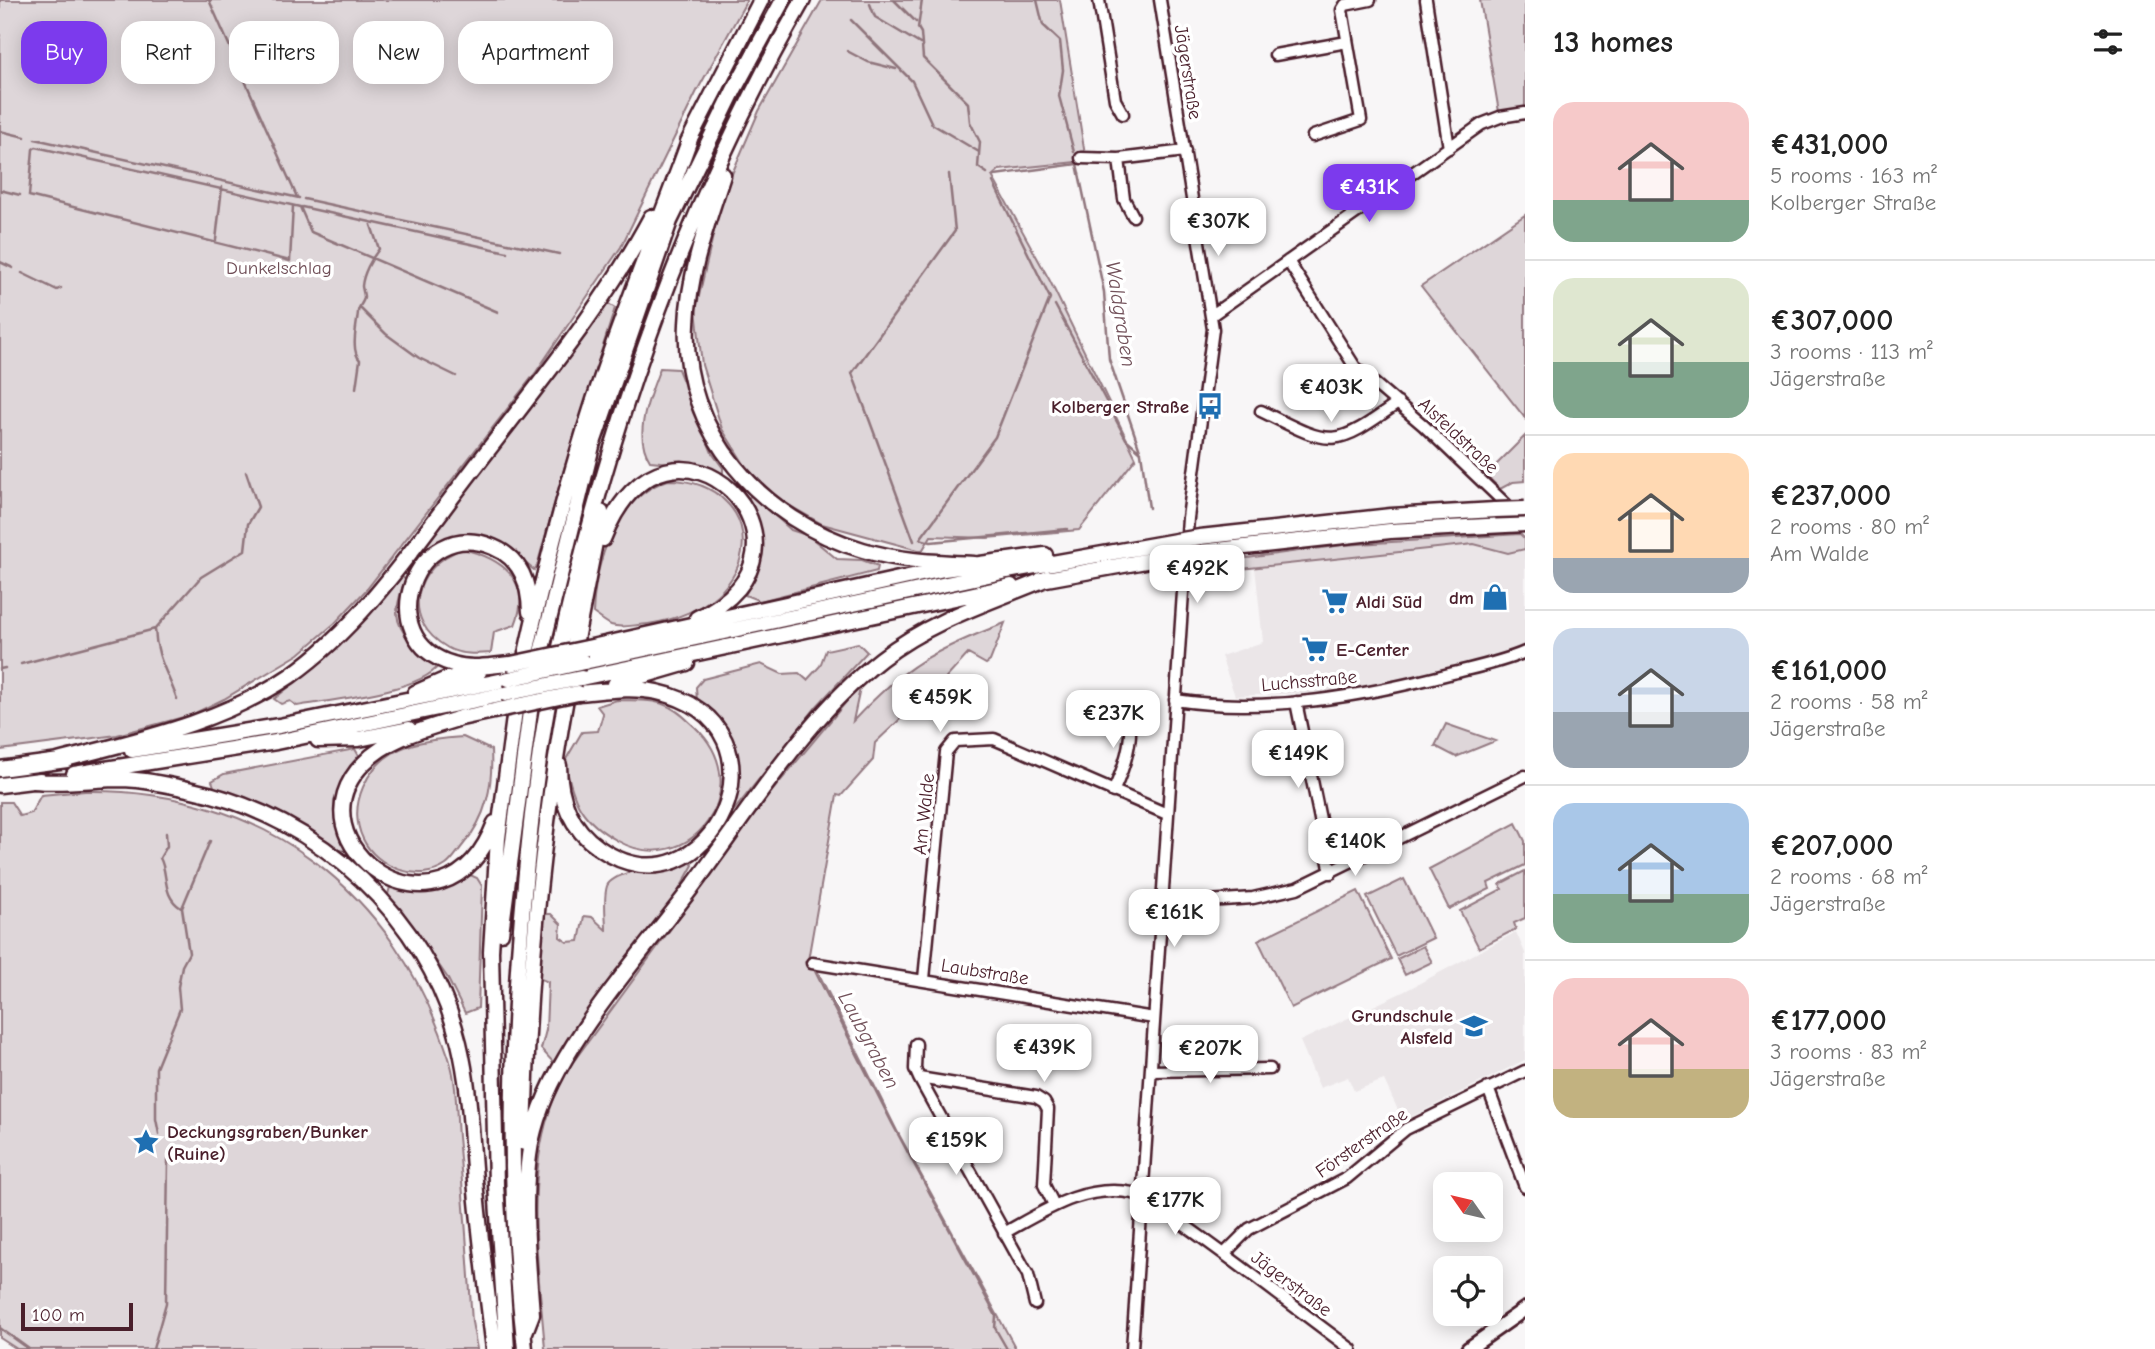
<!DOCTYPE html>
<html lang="en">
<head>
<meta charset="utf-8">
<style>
  body { margin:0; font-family:"Comic Neue",sans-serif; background:#f6f6f6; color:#222; height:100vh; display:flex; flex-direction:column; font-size:26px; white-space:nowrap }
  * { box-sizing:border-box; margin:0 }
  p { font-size:23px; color:#767676 }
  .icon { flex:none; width:38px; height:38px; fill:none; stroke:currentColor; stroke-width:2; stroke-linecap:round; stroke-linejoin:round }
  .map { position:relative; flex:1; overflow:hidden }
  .details { display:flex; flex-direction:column; background:#fff; width:630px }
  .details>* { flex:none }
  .banner { position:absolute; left:21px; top:21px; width:665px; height:63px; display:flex; gap:14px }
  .needle { width:46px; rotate:304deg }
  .fabs { position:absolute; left:1433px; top:1172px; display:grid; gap:14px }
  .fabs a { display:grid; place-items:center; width:70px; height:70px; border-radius:14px; background:#fff; box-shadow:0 4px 18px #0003; font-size:35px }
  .scale { position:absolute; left:21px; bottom:18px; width:112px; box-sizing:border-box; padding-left:7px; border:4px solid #4a1f2b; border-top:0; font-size:19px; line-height:24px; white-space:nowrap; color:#4a1f2b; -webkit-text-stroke:5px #fff; paint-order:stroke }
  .price { position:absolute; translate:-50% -60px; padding:0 16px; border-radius:14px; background:#fff; color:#222; font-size:23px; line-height:46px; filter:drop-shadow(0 2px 4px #0008) }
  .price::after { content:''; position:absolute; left:50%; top:42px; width:21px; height:16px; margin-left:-10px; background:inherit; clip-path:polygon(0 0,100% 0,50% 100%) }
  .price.current { background:#7c3aed; color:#fff }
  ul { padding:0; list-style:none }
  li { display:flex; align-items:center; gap:21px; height:175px; padding:0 28px }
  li+li { border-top:2px solid #e0e0e0 }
  li span { display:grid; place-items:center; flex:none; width:196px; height:140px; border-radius:21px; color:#555 }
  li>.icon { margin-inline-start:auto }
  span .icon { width:84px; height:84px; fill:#fffc; stroke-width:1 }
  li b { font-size:30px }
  h2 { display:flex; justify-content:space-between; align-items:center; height:84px; padding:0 28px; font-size:30px }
  .tag { padding:0 24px; border-radius:21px; background:#fff; box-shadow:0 4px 18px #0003; font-size:24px; line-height:63px }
  .tag.current { background:#7c3aed; color:#fff }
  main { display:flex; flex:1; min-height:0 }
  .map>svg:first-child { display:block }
  .built { fill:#ebe6e8 }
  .green { fill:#ded6d9; stroke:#947a82; stroke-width:2 }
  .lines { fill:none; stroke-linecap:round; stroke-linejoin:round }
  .stream { stroke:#8f747b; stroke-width:2.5 }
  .minor-casing { stroke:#4a1f2b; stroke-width:15 }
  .major-casing { stroke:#4a1f2b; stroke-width:18 }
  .highway-casing { stroke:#4a1f2b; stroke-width:19 }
  .minor { stroke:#fff; stroke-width:10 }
  .major { stroke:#fff; stroke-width:12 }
  .highway { stroke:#fff; stroke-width:14 }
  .highway-bridge-casing { stroke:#4a1f2b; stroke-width:19; stroke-linecap:butt }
  .highway-bridge { stroke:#fff; stroke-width:14 }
  .labels { text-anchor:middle; stroke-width:7; stroke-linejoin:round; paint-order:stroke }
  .street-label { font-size:19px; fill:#4a1f2b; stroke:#fff }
  .park-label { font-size:19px; fill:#6f4d56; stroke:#fff }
  .poi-label { font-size:19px; font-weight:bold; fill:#4a1f2b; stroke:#fff; text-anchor:end }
  .water-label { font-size:21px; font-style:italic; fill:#72515a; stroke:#fff }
</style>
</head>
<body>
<main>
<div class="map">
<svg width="1525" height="1349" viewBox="0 0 1525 1349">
  <rect width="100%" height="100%" fill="#f8f6f7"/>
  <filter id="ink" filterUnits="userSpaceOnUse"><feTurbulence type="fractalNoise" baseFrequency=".0143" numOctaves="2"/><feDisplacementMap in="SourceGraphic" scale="14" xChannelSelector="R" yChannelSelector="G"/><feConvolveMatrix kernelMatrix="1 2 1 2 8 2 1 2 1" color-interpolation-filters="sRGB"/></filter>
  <g filter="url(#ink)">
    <path class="built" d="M1474,544l34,9 17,-4v96l-44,15 -102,25 -55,7 -89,4 -14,-40 42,-14 -8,-75z
      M1516,932l9,21v107l-122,61 -19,-41 -30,11 -6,-14 -28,11 -20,-47 105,-50z"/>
    <path class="green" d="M0,0h747l-50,91 -76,156 -85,125 -169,217 -32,34 -36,31 -75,45 -33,16 -74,20 -117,15z
      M822,0h238l26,161 -87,9 -7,6 58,105 86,177 -57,72 -92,8 -56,-2 -9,15 -100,-27 -44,-25 -32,-32 -24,-38 -20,-64 -6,-56 26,-112 37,-86z
      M1480,0h45v108l-26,4z
      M1525,215v203l-104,-132z
      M607,303l8,5 -51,161 -27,97 -3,4 -26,-21 -63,-7 -25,14 -1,-6 4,-7 102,-127z
      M660,368l18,1 34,84 11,15v6l-31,-9 -42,-4c-18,-27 0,-65 10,-93z
      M1525,436v45l-12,1 -13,7 -14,-14z
      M668,480c22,0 42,5 58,22 29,28 18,74 -14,97 -21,15 -48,24 -74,26 -8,1 -19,3 -27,0 -6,-3 -12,-8 -18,-12 2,-52 22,-115 75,-133z
      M752,495l39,35 18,6 28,23 25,1 16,6 -1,5 -117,30 -15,-6c22,-38 20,-57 2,-96z
      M1520,534l5,5v10l-17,4 -34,-9 -243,26 -27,-6 139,-19z
      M462,549c40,9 71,32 53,76l-21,7 -3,21c-14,1 -31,2 -43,-5 -49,-28 -34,-82 14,-99z
      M400,576l5,3c-3,11 -8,23 -8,34 1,21 24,43 42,52 -19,27 -109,35 -142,41l-7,-5 -9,3 -7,-5 66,-53z
      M1005,623l-15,38 -4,3 -18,-10 -49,54 -4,-3 -40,38 -2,17 -32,36 -4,-1 -29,165 5,2 84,169 119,218h-471c-6,-76 -20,-162 4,-236 4,-14 11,-27 16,-40l203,-277 93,-112 -8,37c52,-56 81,-71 152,-98z
      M858,643l9,9 -50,54 -85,107c15,-47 0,-80 -35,-111l-1,-15 7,-8 58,-15 21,10 17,-1 8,7 13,-14 6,-16z
      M617,700c16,1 34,-1 48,5 12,4 21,14 30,22 65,61 -6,154 -77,114 -38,-21 -45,-40 -53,-80l17,-29 16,-1 5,-17 -6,-8z
      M1446,724l49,17 -39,16 -21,-11z
      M463,737l28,13c2,35 -4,67 -28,95 -5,6 -11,16 -17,20 -27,19 -70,2 -83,-26 -16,-34 4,-75 37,-90 20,-9 41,-10 63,-12z
      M355,749l4,7c-18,27 -23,62 -12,93l-4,2 -93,-51 -35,-11 -3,-8 12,-7z
      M85,791c177,-3 310,99 364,267 8,24 7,54 9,79 6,61 10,123 14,185l5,27h-460l-17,-11v-536h11l9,14 11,-3 10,-18z
      M1516,823l9,18v24l-37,18 2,6 -41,20 -20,-40z
      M688,859l5,6 -19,34 -121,163 -12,-13 5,-19 2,-48 -12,-5 5,-63h10l10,10 -1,13 7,5 12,-1 5,-25 8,1 14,13c0,-13 -3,-32 1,-44 6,-16 65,-22 81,-27z
      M1525,871v47l-11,5 2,6 -37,19 -19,-37 42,-22 -2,-5z
      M468,874l9,4 5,8 -4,122 -13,5 -18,-36 -30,-44 -30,-35 3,-11 31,6 34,-11z
      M1404,879l29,59 -37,18 -29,-59z
      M1358,891l33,68 -100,49 -33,-68z
      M1423,946l9,16 -27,13 -8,-16z"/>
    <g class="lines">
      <path class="stream" d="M209,0l88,197
        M894,0l22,22
        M922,0l-4,28 3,5 2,25 45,45 2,19 10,20 -2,25 9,6
        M1037,0l6,25 17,16 3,29 -4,26 15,56
        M870,4l5,13 45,27
        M851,20l61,61 20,43 47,28
        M847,51l21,11 28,7
        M0,131l25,6
        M35,139l264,59
        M995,175l82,-11 27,128 5,67 32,94 8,55
        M993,182l57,116 -55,139 -75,102 11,3 136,-13
        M0,190l20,5
        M304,199l255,55
        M293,206l-3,55 -261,-65 4,-47 3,-2 264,60 11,25 187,80
        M302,207l205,45
        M216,240l6,-53
        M0,262l13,6
        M22,273l35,17 4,-2
        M1055,305l71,134 15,13
        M360,308l26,26 33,24 37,18
        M356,388l4,-28c-10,-10 -3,-34 -2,-48 0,-6 6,-9 6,-15 0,-3 -2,-9 -2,-11 1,-12 9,-27 17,-37l-9,-27
        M914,541l-62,-168 103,-142 -6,-57
        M155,629c1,28 13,44 22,70
        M21,664l134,-35 46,-52 44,-27 3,-26 10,-17 -12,-35
        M0,669l5,-1
        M166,833l1,13 -7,12c9,16 1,37 21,50
        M814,969l78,154 104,193 -1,12 12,21
        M159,1134l-3,-15v-51l24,-59 -2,-22 4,-21 7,-13 -7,-45 28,-67
        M0,1328l29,21
        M153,1349l13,-46 2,-143"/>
      <defs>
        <path id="minor" d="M1099,0l16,100 8,14
          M1426,0l23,148
          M1275,55l72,-13
          M1313,136l48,-16 -19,-110 3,-5 25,-5
          M1081,158l38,1 66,-8
          M1119,159l5,40 9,17
          M1288,261l67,106 68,58 89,85
          M1212,315l270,-191 18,-7 25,-4
          M1261,411c72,36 72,38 137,-8
          M1175,700c92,14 189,-4 278,-27 24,-6 49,-11 72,-21
          M1296,702l35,171
          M1100,707c51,-8 24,61 13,85
          M1162,904l91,-6 44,-10 228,-112
          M812,963l342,55
          M924,979l22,-227 9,-11 39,-2 173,75
          M916,1044l-1,25 4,9 109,197 7,29
          M1151,1071l119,-2
          M919,1078l117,19 8,5 4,7 -4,76 10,20
          M1488,1088l37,99
          M1004,1233c40,-22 81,-50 129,-40 20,3 39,23 54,34 56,40 109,81 164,122
          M1224,1254l25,-25 98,-51 59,-49 119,-58
          M1132,1349l56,-831 25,-189 -53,-329"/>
        <path id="major" d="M1468,1349l57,-40"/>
        <path id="highway" d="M688,142l73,-142
          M723,175c-16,50 -34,97 -36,149 -6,109 76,197 176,226 36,11 73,12 111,14
          M1200,537l191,-21 104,-6
          M603,539c65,-168 243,11 94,79
          M1200,552l190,-21 135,-7
          M1041,580l132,-24
          M587,648l357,-79 101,-14
          M572,660l29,-148
          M584,662l423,-91 169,-30
          M511,664c-19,1 -39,6 -58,0 -84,-24 -38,-150 40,-117 29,12 36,37 37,65
          M556,665c50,-232 128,-458 247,-665
          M522,671c20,-91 43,-182 72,-271 29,-89 65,-176 97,-264
          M581,678l430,-92
          M615,684l72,-21
          M415,693l32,-14 32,-7
          M464,717c-34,11 -74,19 -100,46 -79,79 79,195 131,60
          M456,719l47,-10
          M318,740l41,-1 50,-10
          M132,750l147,-24 230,-47
          M58,761c80,-21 162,-38 232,-85 74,-52 127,-134 182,-205 63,-83 130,-162 179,-254
          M559,765c0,33 12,64 40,83 111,77 203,-124 58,-156 -26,-6 -53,-1 -79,1
          M0,769l67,-9
          M74,774l202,-32 229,-48
          M34,781c31,3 59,-2 90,-2 22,1 46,6 68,11 127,27 236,127 267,253 11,45 12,92 16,137 5,57 12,113 19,169
          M0,785l40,-5
          M501,933l33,-252 58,-235 78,-225 64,-131 49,-90
          M524,1143c3,-154 16,-304 44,-456
          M525,1332l7,-18c-4,-54 -12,-132 2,-184 21,-82 107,-175 158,-243 59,-78 112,-168 189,-228 50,-39 109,-57 167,-81
          M507,1349l-11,-164 -5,-234 7,-113 19,-143
          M525,1349c-18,-154 -15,-312 0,-466 6,-65 13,-131 26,-194"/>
      </defs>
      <use href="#minor" class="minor-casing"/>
      <use href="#major" class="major-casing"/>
      <use href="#highway" class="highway-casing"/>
      <use href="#minor" class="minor"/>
      <use href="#major" class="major"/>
      <use href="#highway" class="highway"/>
      <defs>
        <path id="highway-bridge" d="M1495,510l30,-1
          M1176,541l24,-4
          M1173,556l27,-4
          M511,664l76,-16
          M509,679l75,-17
          M505,694l76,-16
          M503,709l75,-16"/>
      </defs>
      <use href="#highway-bridge" class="highway-bridge-casing"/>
      <use href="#highway-bridge" class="highway-bridge"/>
    </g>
  </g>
  <defs>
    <symbol id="bus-bare" viewBox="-9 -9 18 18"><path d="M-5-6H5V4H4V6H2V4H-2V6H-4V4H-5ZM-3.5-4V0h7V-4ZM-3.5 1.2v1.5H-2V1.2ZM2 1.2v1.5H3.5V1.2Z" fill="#1f6fb2" stroke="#fff" stroke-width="2.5" paint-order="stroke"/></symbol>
    <symbol id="shop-bare" viewBox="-9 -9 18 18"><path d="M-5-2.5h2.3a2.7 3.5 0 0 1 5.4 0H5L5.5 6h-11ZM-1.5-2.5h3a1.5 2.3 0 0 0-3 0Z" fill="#1f6fb2" stroke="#fff" stroke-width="2.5" paint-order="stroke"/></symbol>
    <symbol id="supermarket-bare" viewBox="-9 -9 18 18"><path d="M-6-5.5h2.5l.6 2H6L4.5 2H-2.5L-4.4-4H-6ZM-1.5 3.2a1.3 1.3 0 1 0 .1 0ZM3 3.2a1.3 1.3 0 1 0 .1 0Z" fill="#1f6fb2" stroke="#fff" stroke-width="2.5" paint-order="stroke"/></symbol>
    <symbol id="school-bare" viewBox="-9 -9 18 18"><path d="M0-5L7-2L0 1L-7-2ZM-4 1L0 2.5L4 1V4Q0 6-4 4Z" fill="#1f6fb2" stroke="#fff" stroke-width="2.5" paint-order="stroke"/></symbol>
    <symbol id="sight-bare" viewBox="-9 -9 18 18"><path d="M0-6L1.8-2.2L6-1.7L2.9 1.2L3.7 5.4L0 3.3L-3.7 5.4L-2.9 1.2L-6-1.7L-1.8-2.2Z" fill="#1f6fb2" stroke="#fff" stroke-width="2.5" paint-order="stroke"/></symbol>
  </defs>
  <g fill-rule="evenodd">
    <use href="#bus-bare" x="1191" y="387" width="38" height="38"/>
    <use href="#shop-bare" x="1476" y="578" width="38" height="38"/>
    <use href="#supermarket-bare" x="1316" y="582" width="38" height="38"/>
    <use href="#supermarket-bare" x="1296" y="630" width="38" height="38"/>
    <use href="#school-bare" x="1455" y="1007" width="38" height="38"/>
    <use href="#sight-bare" x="127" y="1123" width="38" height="38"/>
  </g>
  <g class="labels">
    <g class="street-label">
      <text transform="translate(1189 72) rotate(81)" y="7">Jägerstraße</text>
      <text transform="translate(1459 435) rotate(43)" y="7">Alsfeldstraße</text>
      <text transform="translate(1309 680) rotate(-5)" y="7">Luchsstraße</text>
      <text transform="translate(923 814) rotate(-84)" y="7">Am Walde</text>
      <text transform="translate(985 971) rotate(9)" y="7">Laubstraße</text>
      <text transform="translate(1361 1142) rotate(-35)" y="7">Försterstraße</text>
      <text transform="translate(1292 1283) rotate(37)" y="7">Jägerstraße</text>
    </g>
    <g class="park-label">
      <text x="279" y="274">Dunkelschlag</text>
    </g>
    <g class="poi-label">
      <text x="1189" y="413">Kolberger Straße</text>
      <text x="1474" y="604">dm</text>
      <text x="1356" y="608" text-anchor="start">Aldi Süd</text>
      <text x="1336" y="656" text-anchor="start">E-Center</text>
      <text x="1453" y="1022">Grundschule<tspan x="1453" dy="22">Alsfeld</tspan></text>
      <text x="167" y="1138" text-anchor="start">Deckungsgraben/Bunker<tspan x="167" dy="22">(Ruine)</tspan></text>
    </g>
    <g class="water-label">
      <text transform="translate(1121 314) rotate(81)" y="7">Waldgraben</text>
      <text transform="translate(869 1040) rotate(62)" y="7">Laubgraben</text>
    </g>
  </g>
</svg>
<div class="fabs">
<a><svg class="needle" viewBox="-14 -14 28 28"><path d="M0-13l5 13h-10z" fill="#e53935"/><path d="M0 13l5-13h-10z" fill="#767676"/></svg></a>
<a><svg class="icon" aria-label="locate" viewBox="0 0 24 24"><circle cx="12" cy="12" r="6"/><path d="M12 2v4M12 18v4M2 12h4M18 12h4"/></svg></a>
</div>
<div class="scale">100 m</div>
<b class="price current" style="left:1369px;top:224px">€431K</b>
<b class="price" style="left:1218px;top:258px">€307K</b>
<b class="price" style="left:1331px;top:424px">€403K</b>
<b class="price" style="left:1197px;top:605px">€492K</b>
<b class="price" style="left:940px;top:734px">€459K</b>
<b class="price" style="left:1113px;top:750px">€237K</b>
<b class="price" style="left:1298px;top:790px">€149K</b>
<b class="price" style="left:1355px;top:878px">€140K</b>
<b class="price" style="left:1174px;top:949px">€161K</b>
<b class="price" style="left:1044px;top:1084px">€439K</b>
<b class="price" style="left:1210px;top:1085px">€207K</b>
<b class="price" style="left:956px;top:1177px">€159K</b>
<b class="price" style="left:1175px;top:1237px">€177K</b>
<div class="banner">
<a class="tag current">Buy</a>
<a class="tag">Rent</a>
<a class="tag">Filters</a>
<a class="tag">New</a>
<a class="tag">Apartment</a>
</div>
</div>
<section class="details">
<h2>13 homes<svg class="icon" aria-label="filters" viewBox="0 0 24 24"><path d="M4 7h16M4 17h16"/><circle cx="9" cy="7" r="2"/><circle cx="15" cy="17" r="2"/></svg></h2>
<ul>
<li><span style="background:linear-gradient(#f6c9c9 70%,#7fa58c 0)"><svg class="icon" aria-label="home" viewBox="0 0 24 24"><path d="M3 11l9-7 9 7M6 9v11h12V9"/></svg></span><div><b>€431,000</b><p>5 rooms · 163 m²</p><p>Kolberger Straße</p></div></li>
<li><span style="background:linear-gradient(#dfe7d0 60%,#7fa58c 0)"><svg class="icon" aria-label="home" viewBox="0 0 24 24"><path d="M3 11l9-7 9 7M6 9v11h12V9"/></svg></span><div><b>€307,000</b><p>3 rooms · 113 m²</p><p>Jägerstraße</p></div></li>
<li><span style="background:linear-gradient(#ffd9b3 75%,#9aa5b1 0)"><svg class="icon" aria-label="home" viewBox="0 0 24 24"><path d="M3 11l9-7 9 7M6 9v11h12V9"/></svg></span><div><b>€237,000</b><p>2 rooms · 80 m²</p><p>Am Walde</p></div></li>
<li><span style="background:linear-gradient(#c9d6e8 60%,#9aa5b1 0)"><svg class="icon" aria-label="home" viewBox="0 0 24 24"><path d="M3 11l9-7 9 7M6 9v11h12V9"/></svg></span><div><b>€161,000</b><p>2 rooms · 58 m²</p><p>Jägerstraße</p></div></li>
<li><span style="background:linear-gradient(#a9c7e8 65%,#7fa58c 0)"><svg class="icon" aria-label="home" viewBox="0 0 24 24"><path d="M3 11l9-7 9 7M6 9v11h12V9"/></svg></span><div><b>€207,000</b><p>2 rooms · 68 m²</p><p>Jägerstraße</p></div></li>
<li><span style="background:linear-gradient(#f6c9c9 65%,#c2b280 0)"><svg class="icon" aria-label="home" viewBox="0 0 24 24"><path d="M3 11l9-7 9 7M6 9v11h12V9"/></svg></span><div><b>€177,000</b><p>3 rooms · 83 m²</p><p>Jägerstraße</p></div></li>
</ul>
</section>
</main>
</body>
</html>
